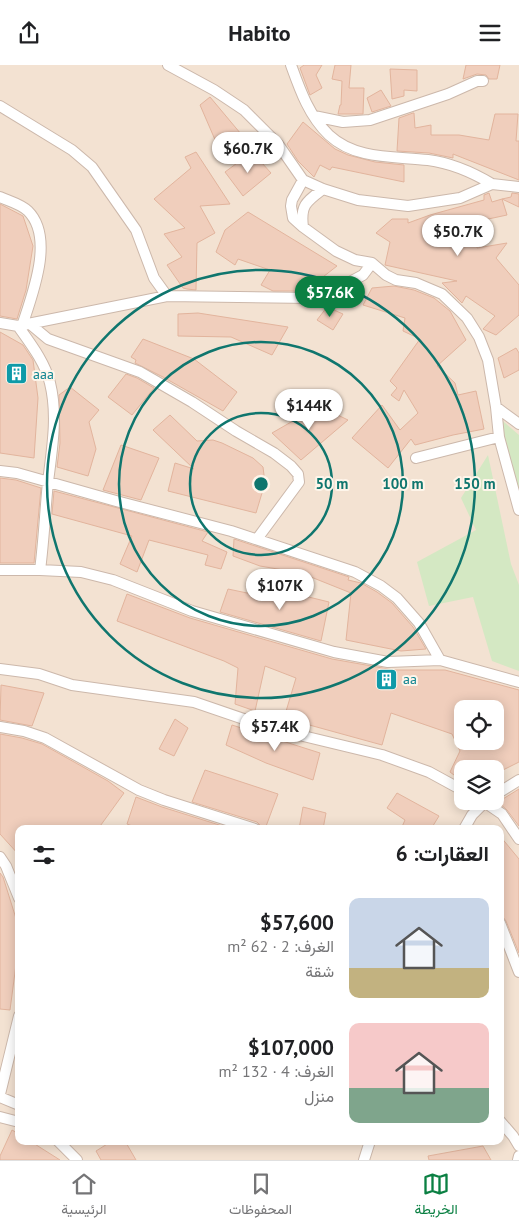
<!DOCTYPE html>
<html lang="ar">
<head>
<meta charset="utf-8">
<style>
  body { margin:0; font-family:"PT Sans",Vazirmatn,sans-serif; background:#f6f6f6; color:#202124; direction:rtl; height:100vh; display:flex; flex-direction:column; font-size:19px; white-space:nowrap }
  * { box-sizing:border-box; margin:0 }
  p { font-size:16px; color:#757577 }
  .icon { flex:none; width:28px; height:28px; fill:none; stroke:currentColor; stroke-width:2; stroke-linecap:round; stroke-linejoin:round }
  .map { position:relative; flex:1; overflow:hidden; direction:ltr }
  .panel { position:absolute; left:15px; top:760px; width:489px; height:320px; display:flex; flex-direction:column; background:#fff; border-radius:10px; box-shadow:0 2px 12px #0003; direction:rtl }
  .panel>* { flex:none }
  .buttons { position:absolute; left:454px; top:635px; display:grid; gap:10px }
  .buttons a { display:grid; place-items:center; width:50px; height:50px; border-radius:10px; background:#fff; box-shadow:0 2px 12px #0003; font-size:25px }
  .price { position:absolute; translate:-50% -42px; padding:0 11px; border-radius:18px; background:#fff; color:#222; font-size:16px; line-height:32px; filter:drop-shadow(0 1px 2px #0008) }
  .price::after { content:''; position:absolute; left:50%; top:30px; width:15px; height:11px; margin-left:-8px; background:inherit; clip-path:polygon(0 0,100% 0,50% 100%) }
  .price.active { background:#0b8043; color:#fff }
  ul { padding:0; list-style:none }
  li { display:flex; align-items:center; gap:15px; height:125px; padding:0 15px }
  li span { display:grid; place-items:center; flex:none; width:140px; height:100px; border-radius:10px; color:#555 }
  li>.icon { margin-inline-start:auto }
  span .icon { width:60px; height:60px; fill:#fffc; stroke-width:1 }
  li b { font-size:21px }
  h2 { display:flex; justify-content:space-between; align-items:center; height:60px; padding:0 15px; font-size:21px }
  header { display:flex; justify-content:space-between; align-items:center; height:65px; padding:0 15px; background:#fff; font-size:22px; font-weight:600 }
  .menu { display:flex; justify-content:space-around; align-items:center; height:70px; border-top:1px solid #e0e0e0; background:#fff; font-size:14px; color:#757577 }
  .menu a { display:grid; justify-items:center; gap:2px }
  .menu .active { color:#0b8043 }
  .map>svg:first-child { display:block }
  .residential { fill:#f3e2d2; fill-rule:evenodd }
  .green { fill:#d4e8c3 }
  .building { fill:#f0cebc; stroke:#e2b49d; fill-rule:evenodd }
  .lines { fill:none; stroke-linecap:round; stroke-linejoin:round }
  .minor-casing { stroke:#ccb8ab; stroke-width:12 }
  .minor { stroke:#fff; stroke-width:10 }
  .ring { fill:none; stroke:#0f766e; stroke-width:2.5 }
  .labels { text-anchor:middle; stroke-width:4; stroke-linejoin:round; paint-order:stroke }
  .culture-label { font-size:14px; fill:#0d838f; stroke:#fef5ea; text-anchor:start }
  .centre { fill:#0f766e; stroke:#fef5ea; stroke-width:2.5 }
  .ring-label { font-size:15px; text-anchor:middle; font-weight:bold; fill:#0f766e; stroke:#fef5ea; stroke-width:4; stroke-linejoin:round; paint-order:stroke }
</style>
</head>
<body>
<header><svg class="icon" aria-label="menu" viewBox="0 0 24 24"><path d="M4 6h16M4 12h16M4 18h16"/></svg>Habito<svg class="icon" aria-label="share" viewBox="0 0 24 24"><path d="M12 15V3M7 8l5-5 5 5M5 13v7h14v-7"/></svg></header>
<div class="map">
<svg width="519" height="1095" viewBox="0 0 519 1095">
  <rect width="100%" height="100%" fill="#fbf1e4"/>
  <path class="residential" d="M0,0h519v1095h-519zM462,644h33v32h-33zM462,704h33v32h-33zM19,764h481v312h-481z"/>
  <path class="green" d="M496,350l23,20v59z
    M488,390l23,109 8,21v86l-27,-10 -19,-64 -44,9 -12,-44 59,-32 -15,-32z"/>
  <path class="building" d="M304,0h18l-6,10 6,13 -12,7 -10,-27z
    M335,0h16l-2,23h15l-1,26h-25l2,-9h1l1,-24 -10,-2z
    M466,0h34l-3,14h-8l-3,-4 -9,-1 -14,5z
    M390,4l27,1v21l-13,-1v6l-12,3z
    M381,25l10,16 -19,6 -5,-14z
    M210,32l31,37 -25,8 -16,-37z
    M413,48h1l1,15 16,-3v10h28l30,5 6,-26h23l-2,27h3v39l-66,-26v4l-24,-5 -32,-2 2,-33z
    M303,57l32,27 13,6 27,7 29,3v17l-72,-15 -2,3 -10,-5 -6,12 -16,-16 -11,-17z
    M196,87l34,52 -30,2 15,27 -18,10 -1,47 -9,-1 -4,-1 -16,-23 15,-8 -18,-23 21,-6 -31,-29 37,-31 -6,-11z
    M252,87l19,21 -28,23 -18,-24z
    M489,128l3,9 10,-3 5,16 -28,6 -2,27 30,-5 -11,15 23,27v30l-23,20 -13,-6 12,-13 -29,-20 -4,7 -20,-20 15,-2 -72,-16 5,-23 -14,-9 16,-14h16v4l22,-8 54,-15v-5z
    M512,128l7,1v13l-17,-8 9,-2z
    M0,139l23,12 10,30 -7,44 -9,29 -17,-3z
    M248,147l89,54 -32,25h-32l-12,-6 9,-15 -32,-11 -3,6 -19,-13 9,-22z
    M394,221l20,4 20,8 16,13 16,29 -29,26 18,17 3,12 18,-4 8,38 -31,6 -38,10 -4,-6 -23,29 -36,-30 30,-33 18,25 18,-17 -14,-23 -5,11 -8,-6 6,-7 -7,-7 30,-42 -17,-8 2,-13 -42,-13 9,-17z
    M327,242l16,7 -10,16 -16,-10z
    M198,248l90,14 -16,28 -41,-18 -53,-1v-22z
    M0,267l23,13 10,15 5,38 -4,60 -34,-5z
    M143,274l51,20 43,33 -14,19 -60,-34 -28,-14 1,-3 -5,-3z
    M516,283l3,5v17l-15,8 -6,-20z
    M126,309l11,4 17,10 -22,27 -24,-18z
    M70,322l29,23 -10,12 7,27 -8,27 -31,-9 3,-24 -1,-48z
    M319,341l29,14 -47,40 -29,-27z
    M170,350l27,26 16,-1 9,3 31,15 10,9 2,16 -9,30 -88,-22 7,-28 19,6 -41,-39z
    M121,380l38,13 -18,42 -38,-10z
    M0,413l16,2 25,8 -7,75h-34z
    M54,426l154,41 -6,9 25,11 -6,17 -16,-4 3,-10 -59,-15 -12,32 -17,-8 12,-28 -80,-22z
    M234,474l115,38 -1,3 13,3 16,9 15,11 21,24 13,22 -25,2 -55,-11 5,-47 -50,-20 -41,-7 -27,-10z
    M268,522l61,15 -8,39 -101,-29 8,-23 38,8z
    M127,529l63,24 142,41 62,11h51l74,20v72l-24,12v-5h-33v12l-12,-9 10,-21 -8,-17 -61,-21 -9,32 -98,-27 12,-40 -31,-12 -10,45 -20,-7 3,-36 -14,-7 -107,-40zM462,644h33v32h-33z
    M1,620l43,8 -12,33 -32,-6z
    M175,654l13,9 -14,28 -15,-7z
    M232,660l88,28 -7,27 -47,-17 -40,-18z
    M0,669l22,4 20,6 66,37 16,12 -26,36h-79v26l-19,-21z
    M205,705l73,24 -13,35h-3l-2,-4 -3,-3 -65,-20z
    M519,724v37l-12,-16 -9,-8z
    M397,728l42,23 -8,13h-30l4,-9 -18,-12z
    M136,732l26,10 70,22h-92l-13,-5z
    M303,742l23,6 -3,16h-24z
    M500,771l19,23v94l-13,-32 -6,-8z
    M0,808l3,4 16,51v14l-9,68 -10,-1z
    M12,1065l7,4v7h11l30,19h-60v-4z
    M112,1076h13l11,19h-35l-5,-9z
    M483,1081l8,14h-62l-1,-4z"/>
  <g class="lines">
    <defs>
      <path id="minor" d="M168,0l46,25 30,20 34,34 25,36 20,9 35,11 50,6 52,-8 32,-14 27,3
        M291,0c9,25 18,51 38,70 27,25 65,21 99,25 23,3 44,12 64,24
        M0,41l72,44 20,17 44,63 18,48 13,18
        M314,51l29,6 27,-2 78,-26 29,-13h6
        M303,115l-11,20 -1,6 2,12 10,9 33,24 19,9 17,3 14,12 10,5 20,3 26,11 25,24 12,19 9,23 8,47 3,30 20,73
        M0,132c9,4 21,7 28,14 27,27 4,84 -6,115
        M303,162c-3,-22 4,-26 20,-38
        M0,258l18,3 149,-30 144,2 22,-7 30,-16 9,-12
        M30,259l18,15 92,33 52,30 44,29 38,22 17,13 7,8 1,8 -42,57
        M18,261c12,17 27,36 32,57 8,32 2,66 -2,99 -3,29 -4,58 -8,88
        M496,342l23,17
        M416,393l83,-21
        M0,406l17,2 99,28 115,30 124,41 26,14 16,12 22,25 21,37
        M0,505h40l41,2 32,8 79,31 142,41 54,10 52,-2 79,22
        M0,604l39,5 33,11 122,17 76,26 112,27 47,17 33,18
        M0,662l24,4 21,7 94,52 25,10 91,29
        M495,730l24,-15
        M483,736l19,13 17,25
        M464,764l8,-14 14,-14
        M0,792l6,9 13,32
        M500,858l19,49
        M0,1029l19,-78
        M0,1032l19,8
        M0,1052l19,5
        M500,1056l13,15 6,10
        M58,1076l19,19
        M364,1095l6,-19
        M518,1095l1,-4"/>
    </defs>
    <use href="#minor" class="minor-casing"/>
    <use href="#minor" class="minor"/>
  </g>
  <g class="ring">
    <circle cx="261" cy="419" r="71"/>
    <circle cx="261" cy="419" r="142"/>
    <circle cx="261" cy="419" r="214"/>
  </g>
  <defs>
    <symbol id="building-square" viewBox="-11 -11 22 22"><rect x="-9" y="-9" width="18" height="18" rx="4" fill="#0f9aa8" stroke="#fef5ea"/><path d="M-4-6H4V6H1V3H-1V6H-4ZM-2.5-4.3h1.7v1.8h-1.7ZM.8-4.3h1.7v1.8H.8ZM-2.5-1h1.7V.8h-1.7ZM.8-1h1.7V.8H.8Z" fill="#fff"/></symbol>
  </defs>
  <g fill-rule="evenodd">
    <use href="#building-square" x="4" y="296" width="25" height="25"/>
    <use href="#building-square" x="374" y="602" width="25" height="25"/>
  </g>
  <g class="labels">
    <g class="culture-label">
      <text x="33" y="314">aaa</text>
      <text x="403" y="619">aa</text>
    </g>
  </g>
  <circle cx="261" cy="419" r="8" class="centre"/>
  <g class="ring-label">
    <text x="332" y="424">50 m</text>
    <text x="403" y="424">100 m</text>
    <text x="475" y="424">150 m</text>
  </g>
</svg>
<div class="buttons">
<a><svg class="icon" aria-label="locate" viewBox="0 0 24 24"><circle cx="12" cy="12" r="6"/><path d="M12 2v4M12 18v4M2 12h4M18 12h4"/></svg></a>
<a><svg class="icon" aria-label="layers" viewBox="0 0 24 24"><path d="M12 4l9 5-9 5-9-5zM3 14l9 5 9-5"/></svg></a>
</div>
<b class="price" style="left:248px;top:109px">$60.7K</b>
<b class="price" style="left:458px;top:192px">$50.7K</b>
<b class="price active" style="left:330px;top:253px">$57.6K</b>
<b class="price" style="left:309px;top:366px">$144K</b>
<b class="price" style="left:280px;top:546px">$107K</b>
<b class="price" style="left:275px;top:687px">$57.4K</b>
<section class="panel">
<h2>العقارات: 6<svg class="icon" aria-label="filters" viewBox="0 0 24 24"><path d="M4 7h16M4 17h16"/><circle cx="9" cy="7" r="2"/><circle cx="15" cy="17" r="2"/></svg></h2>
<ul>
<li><span style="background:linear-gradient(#c9d6e8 70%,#c2b280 0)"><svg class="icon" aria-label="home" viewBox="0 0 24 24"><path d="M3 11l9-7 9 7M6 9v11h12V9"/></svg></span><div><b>$57,600</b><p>الغرف: 2 · 62 m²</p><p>شقة</p></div></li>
<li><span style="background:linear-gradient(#f6c9c9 65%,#7fa58c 0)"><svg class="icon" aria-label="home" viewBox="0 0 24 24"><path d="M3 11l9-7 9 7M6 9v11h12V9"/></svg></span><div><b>$107,000</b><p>الغرف: 4 · 132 m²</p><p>منزل</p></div></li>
</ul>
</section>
</div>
<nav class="menu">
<a class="active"><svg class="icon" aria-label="map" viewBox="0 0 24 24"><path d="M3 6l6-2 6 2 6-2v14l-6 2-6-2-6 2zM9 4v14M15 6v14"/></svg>الخريطة</a>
<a><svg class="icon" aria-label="saved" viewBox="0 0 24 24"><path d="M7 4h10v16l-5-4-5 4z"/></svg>المحفوظات</a>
<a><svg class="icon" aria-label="home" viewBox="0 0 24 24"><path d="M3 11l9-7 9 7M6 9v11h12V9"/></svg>الرئيسية</a>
</nav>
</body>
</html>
